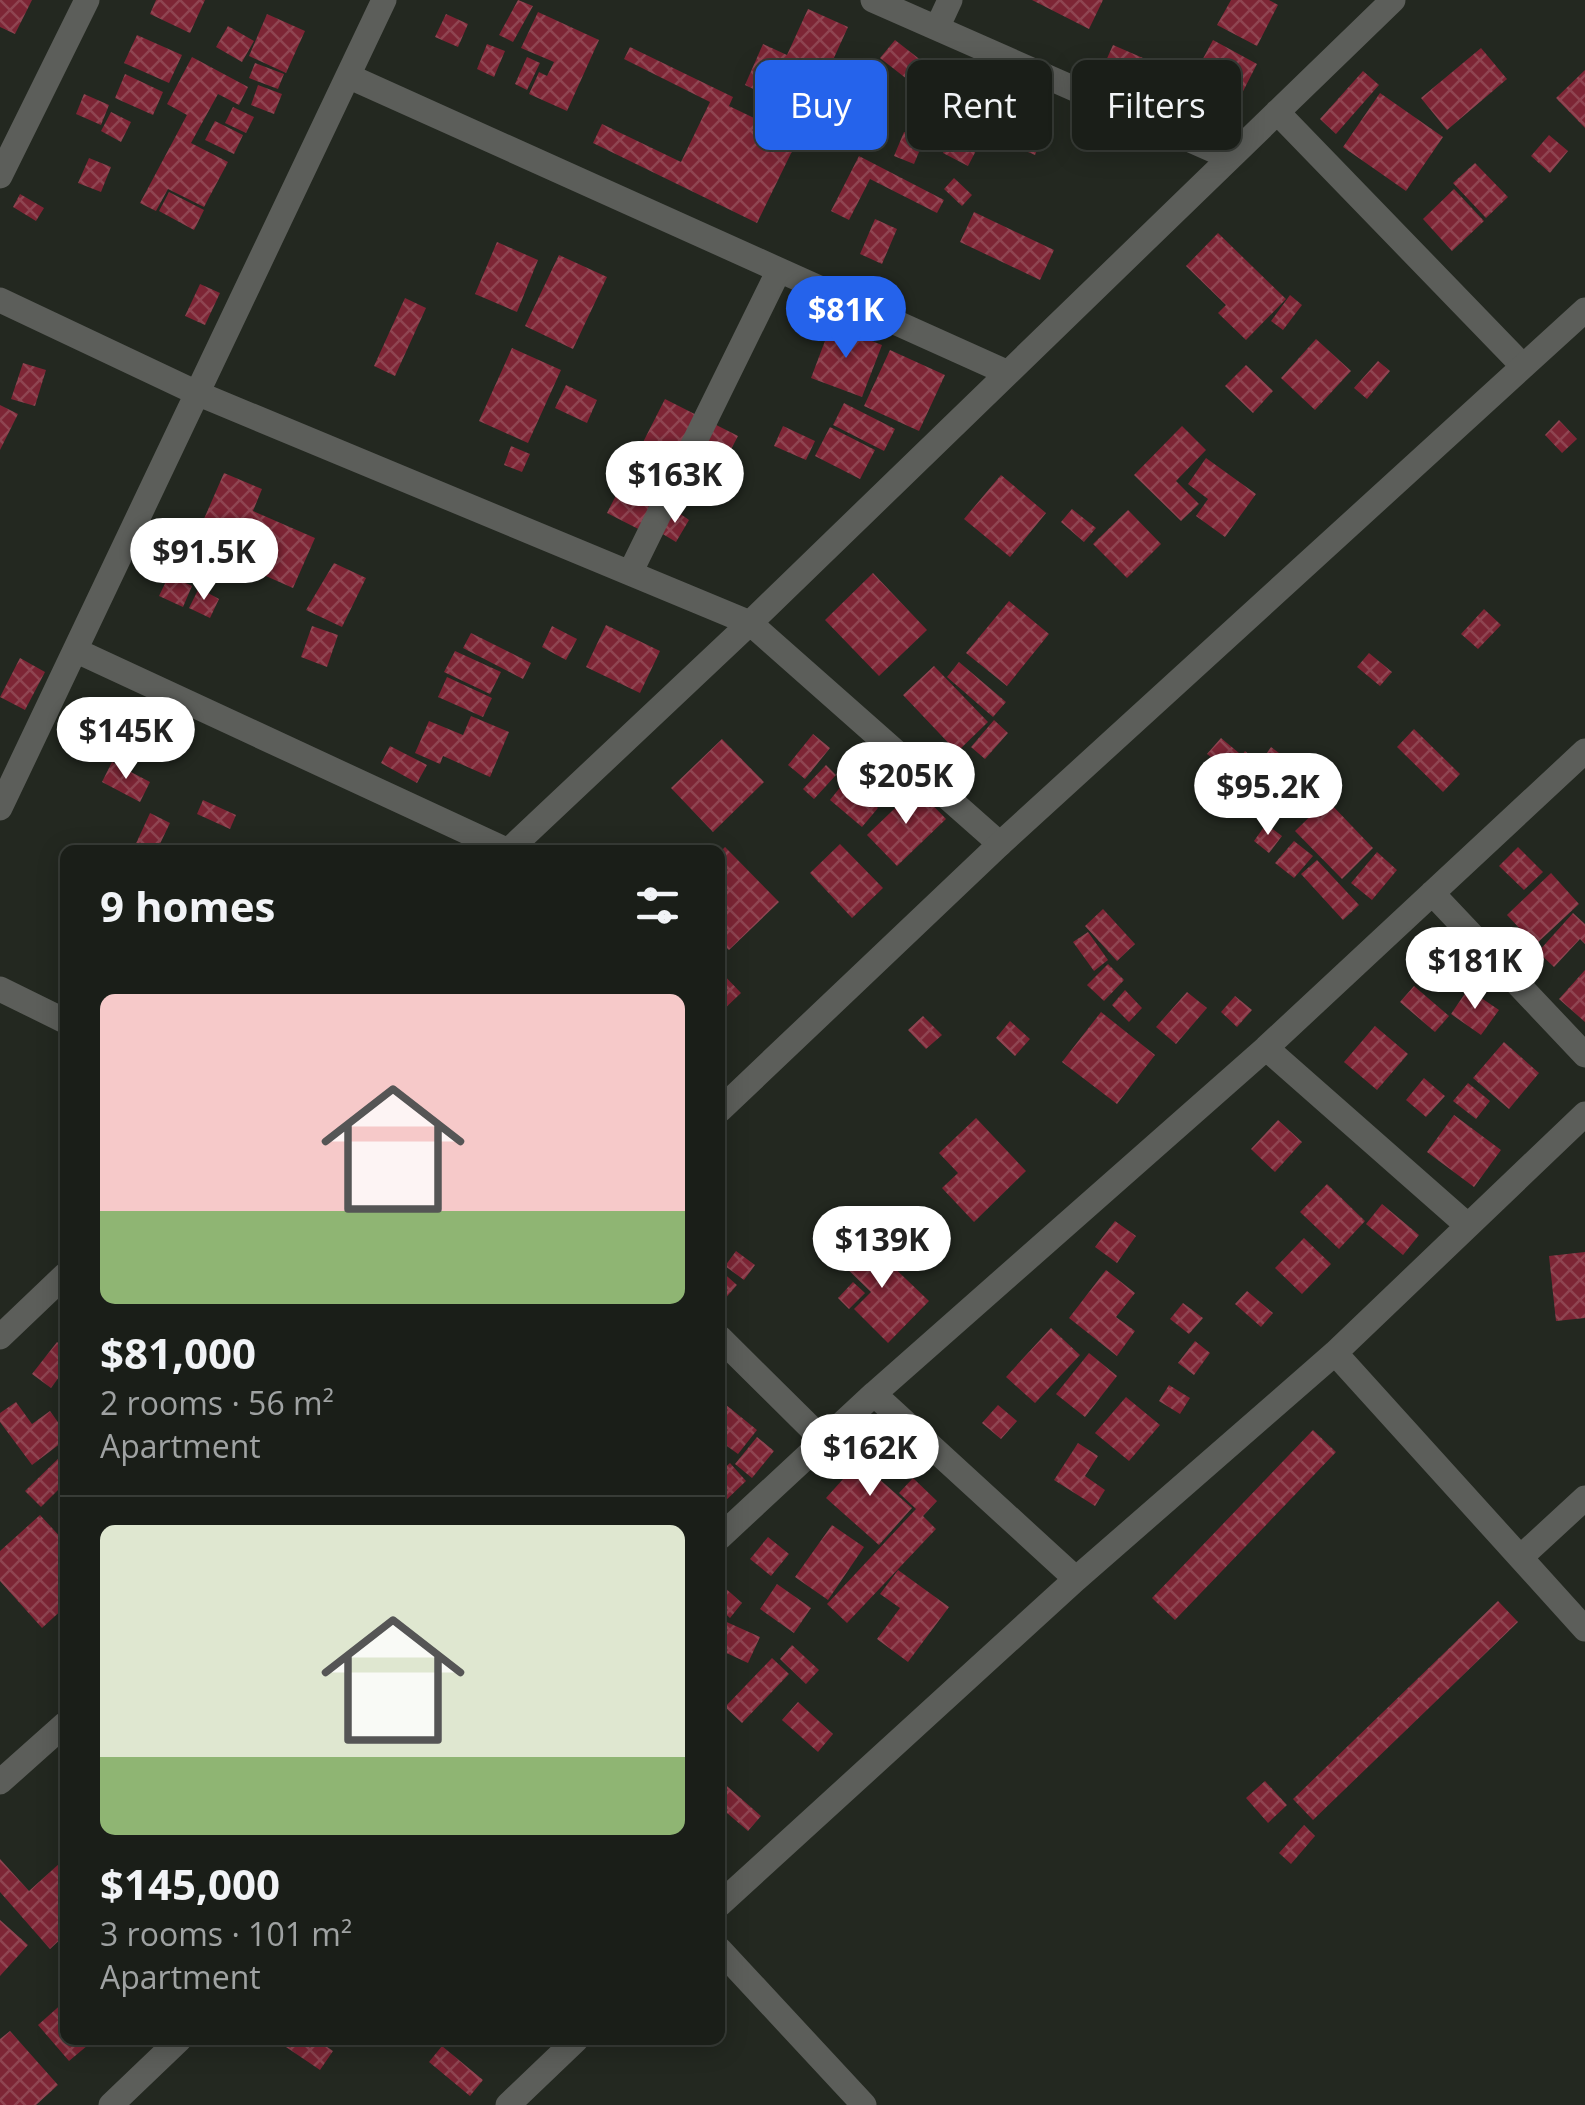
<!DOCTYPE html>
<html lang="en">
<head>
<meta charset="utf-8">
<style>
  body { margin:0; font-family:"Open Sans",sans-serif; background:#272b25; color:#f1f3f6; height:100vh; display:flex; flex-direction:column; font-size:38px; white-space:nowrap }
  * { box-sizing:border-box; margin:0 }
  p { font-size:32px; color:#9fa2a2 }
  .icon { flex:none; width:55px; height:55px; fill:none; stroke:currentColor; stroke-width:2; stroke-linecap:round; stroke-linejoin:round }
  .map { position:relative; flex:1; overflow:hidden }
  .details { position:absolute; left:60px; top:845px; width:665px; height:1200px; display:flex; flex-direction:column; background:#1a1e18; border-radius:15px; box-shadow:0 5px 25px #0003,0 0 0 2px #383c37 }
  .details>* { flex:none }
  .banner { position:absolute; left:755px; top:60px; width:680px; height:90px; display:flex; gap:20px }
  .price { position:absolute; translate:-50% -85px; padding:0 22px; border-radius:35px; background:#fff; color:#222; font-size:32px; line-height:65px; filter:drop-shadow(0 2px 5px #0008) }
  .price::after { content:''; position:absolute; left:50%; top:60px; width:30px; height:22px; margin-left:-15px; background:inherit; clip-path:polygon(0 0,100% 0,50% 100%) }
  .price.selected { background:#2563eb; color:#fff }
  ul { padding:0; list-style:none }
  li { display:grid; align-content:center; gap:20px; height:530px; padding:0 40px }
  li+li { border-top:2px solid #383c37 }
  li span { display:grid; place-items:center; height:310px; border-radius:15px; color:#555 }
  li>.icon { margin-inline-start:auto }
  span .icon { width:180px; height:180px; fill:#fffc; stroke-width:1 }
  li b { font-size:42px }
  h2 { display:flex; justify-content:space-between; align-items:center; height:120px; padding:0 40px; font-size:42px }
  .tag { padding:0 35px; border-radius:15px; background:#1a1e18; box-shadow:0 5px 25px #0003,0 0 0 2px #383c37; font-size:35px; line-height:90px }
  .tag.selected { background:#2563eb; color:#fff }
  .map>svg:first-child { display:block }
  .building { fill:url(#building-cross-hatch) }
  .lines { fill:none; stroke-linecap:round; stroke-linejoin:round }
  .minor { stroke:#5c5e5a; stroke-width:25 }
  .tertiary { stroke:#5c5e5a; stroke-width:25 }
</style>
</head>
<body>
<div class="map">
<svg width="1585" height="2105" viewBox="0 0 1585 2105">
  <defs>
    <pattern id="building-cross-hatch" width="8" height="8" patternUnits="userSpaceOnUse" patternTransform="scale(2.5)"><rect width="8" height="8" fill="#7d2535"/><path d="M0 0l8 8M0 8l8-8" fill="none" stroke="#8f4552"/></pattern>
  </defs>
  <rect width="100%" height="100%" fill="#232820"/>
  <path class="building" d="M0,0h32l-17,34 -15,-7z
    M156,0h49l-15,33 -40,-19z
    M518,0l15,6 -20,36 -14,-7z
    M1032,0h71l-14,29z
    M1231,0h38l9,5 -21,41 -40,-21z
    M808,9l40,18 -40,88 -63,-30 18,-41 24,11z
    M538,12l61,28 -32,71 -38,-17 10,-22 8,4 7,-14 -33,-14z
    M267,14l38,17 -19,42 -37,-17z
    M446,14l22,10 -10,23 -23,-10z
    M228,26l26,15 -12,21 -26,-15z
    M137,35l45,20 -13,28 -45,-20z
    M895,40l46,36 -15,18 -46,-36z
    M1213,40l44,24 -22,43 -45,-24z
    M487,44l18,7 -11,26 -17,-8z
    M1113,45l60,26 -7,18 -61,-26z
    M630,47l103,50 -4,9 69,33 -41,84 -164,-80 9,-19 79,38 29,-60 -86,-43z
    M1481,48l26,31 -60,51 -26,-32z
    M192,57l56,30 -9,18 -21,-11 -27,49 37,19 -24,45 -36,-18 -12,22 -16,-8 47,-88 -20,-11z
    M527,57l13,6 -13,27 -12,-6z
    M255,63l29,11 -6,15 -29,-11z
    M1585,70v58l-29,-30z
    M1363,71l16,14 -43,49 -16,-15z
    M125,74l38,18 -10,23 -38,-17z
    M258,85l24,9 -8,20 -23,-9z
    M993,89l59,26 -17,40 -59,-26z
    M1380,93l63,44 -37,54 -63,-44z
    M84,94l25,11 -8,20 -25,-11z
    M233,107l21,10 -8,16 -21,-10z
    M818,108l33,17 -10,20 -33,-17z
    M911,110l27,11 -5,13 -27,-11z
    M111,112l20,10 -10,20 -20,-11z
    M215,121l28,14 -9,19 -29,-14z
    M954,131l25,14 -11,21 -25,-13z
    M904,132l20,8 -10,24 -20,-8z
    M1549,135l19,16 -18,22 -19,-17z
    M859,156l85,44 -7,13 -67,-34 -21,41 -18,-9z
    M89,158l22,9 -10,25 -23,-9z
    M1475,163l33,34 -22,21 -33,-35z
    M954,178l18,17 -10,11 -18,-17z
    M1454,189l30,32 -32,30 -29,-32z
    M169,192l35,18 -10,20 -35,-19z
    M20,194l24,14 -8,13 -23,-14z
    M974,212l80,38 -14,30 -80,-38z
    M875,219l22,10 -15,35 -22,-10z
    M1218,233l68,66 -40,41 -28,-27 8,-8 -40,-39z
    M497,242l41,18 -21,52 -42,-18z
    M559,255l48,22 -34,72 -48,-23z
    M200,284l20,9 -15,32 -20,-9z
    M1290,295l12,10 -19,25 -12,-9z
    M405,298l21,10 -31,68 -21,-10z
    M831,325l51,20 -20,52 -51,-19z
    M1316,339l35,32 -36,39 -34,-32z
    M512,348l49,22 -33,73 -49,-22z
    M890,350l55,25 -26,56 -55,-25z
    M1378,361l12,10 -23,28 -13,-11z
    M23,363l23,7 -11,36 -24,-7z
    M1246,365l27,26 -20,22 -28,-27z
    M566,385l31,15 -10,23 -32,-15z
    M665,399l73,37 -23,44 -24,-13 -39,69 -45,-23z
    M844,403l51,26 -11,22 -51,-26z
    M0,405l18,9 -18,36z
    M1559,420l18,19 -15,14 -17,-18z
    M783,426l32,15 -9,19 -32,-14z
    M1182,426l24,24 -30,31 23,23 -18,17 -47,-46z
    M830,427l45,23 -15,29 -45,-23z
    M511,446l19,8 -8,18 -18,-7z
    M1206,458l50,36 -31,43 -29,-21 12,-17 -20,-15z
    M224,473l38,16 -9,22 62,27 -22,50 -100,-44z
    M1001,475l45,38 -36,44 -46,-38z
    M1072,509l24,19 -12,14 -23,-20z
    M675,510l14,10 -13,22 -15,-9z
    M1128,510l33,34 -34,34 -34,-34z
    M334,563l32,15 -24,49 -36,-17z
    M873,573l54,57 -48,46 -54,-56z
    M169,575l23,11 -9,21 -24,-11z
    M199,588l20,11 -9,19 -21,-10z
    M1009,601l40,33 -42,52 -41,-33z
    M1484,609l17,16 -23,24 -17,-15z
    M606,625l54,26 -20,42 -54,-26z
    M312,626l26,9 -11,32 -26,-10z
    M552,626l25,13 -11,21 -24,-13z
    M471,633l60,30 -8,16 -60,-31z
    M455,651l46,21 -11,22 -46,-22z
    M1369,653l23,19 -12,14 -23,-19z
    M20,658l25,14 -20,38 -25,-13z
    M959,662l47,40 -13,15 -46,-40z
    M934,666l54,56 -31,30 -54,-57z
    M447,677l45,21 -9,19 -45,-20z
    M471,716l38,16 -19,45 -47,-21 -3,8 -25,-11 14,-32 34,14z
    M994,720l14,13 -23,26 -14,-12z
    M1414,729l46,45 -17,18 -46,-45z
    M813,734l17,14 -25,31 -17,-14z
    M1221,738l18,15 -12,16 -20,-15z
    M722,739l42,43 -51,50 -42,-44z
    M390,746l37,19 -10,18 -36,-20z
    M1271,747l53,40 -18,24 -20,-15 -11,15 -48,-35 18,-25 15,12z
    M112,762l38,20 -10,20 -38,-20z
    M826,765l10,10 -22,24 -11,-10z
    M846,780l32,28 -16,19 -32,-27z
    M916,788l30,31 -49,47 -30,-31z
    M203,800l33,15 -6,14 -33,-15z
    M1327,800l46,48 -31,31 -47,-48z
    M150,813l20,10 -13,27h-24z
    M1266,824l16,12 -13,17 -15,-12z
    M1294,841l19,15 -19,22 -19,-15z
    M840,844l43,44 -31,30 -42,-45z
    M725,847l54,55 -50,48 -9,-9v-89z
    M1518,847l25,25 -19,18 -25,-24z
    M1377,852l20,18 -25,30 -21,-17z
    M1317,860l42,45 -16,15 -42,-46z
    M1551,873l28,31 -44,41 -28,-30z
    M1103,909l32,35 -18,17 -32,-35z
    M1573,913l12,11v20l-5,-5 -26,28 -16,-15z
    M1088,932l20,28 -14,11 -21,-29z
    M1108,964l16,16 -20,21 -17,-16z
    M1585,970v52l-26,-23z
    M720,971l21,22 -21,20z
    M1414,986l35,30 -14,16 -35,-30z
    M1468,989l31,21 -18,25 -30,-21z
    M1125,990l17,18 -13,14 -17,-17z
    M1187,992l20,16 -31,36 -20,-17z
    M1235,996l17,14 -15,17 -16,-15z
    M1101,1012l54,43 -38,49 -55,-42z
    M923,1016l19,19 -16,14 -18,-19z
    M1010,1021l20,18 -15,17 -19,-18z
    M1375,1026l33,28 -31,36 -33,-28z
    M1504,1042l35,31 -30,36 -36,-31z
    M1424,1078l21,18 -19,21 -20,-17z
    M1468,1083l22,18 -14,18 -23,-18z
    M1454,1115l47,35 -27,37 -47,-35z
    M976,1118l50,53 -52,51 -32,-34 16,-15 -19,-20z
    M1278,1120l24,22 -27,30 -24,-23z
    M1327,1184l38,37 -26,28 -39,-37z
    M1382,1204l37,31 -16,20 -37,-31z
    M1115,1221l21,15 -19,27 -22,-16z
    M861,1236l68,65 -41,42 -34,-34 17,-17 -33,-32z
    M1304,1238l27,26 -29,30 -27,-26z
    M736,1251l19,14 -11,15 -19,-14z
    M1585,1252v66l-29,3 -7,-65z
    M720,1270l17,15 -14,16 -3,-3z
    M1106,1270l29,23 -19,24 19,14 -18,25 -48,-38z
    M853,1282l12,11 -16,16 -11,-11z
    M1247,1291l26,22 -12,14 -26,-23z
    M1183,1303l20,15 -14,16 -19,-15z
    M1051,1328l29,27 -45,48 -29,-26z
    M1195,1341l15,12 -16,22 -16,-12z
    M57,1342l8,6v21l-14,19 -19,-14z
    M1089,1353l28,23 -32,41 -29,-23z
    M1169,1385l21,13 -10,16 -21,-13z
    M1126,1397l34,28 -31,36 -34,-28z
    M720,1400l37,30 -19,24 -18,-13z
    M16,1402l16,22 18,-13 15,21v8l-33,25 -32,-43v-9z
    M998,1405l19,16 -16,18 -19,-16z
    M1313,1430l23,22 -161,168 -23,-22z
    M757,1437l17,14 -22,27 -17,-14z
    M1078,1443l20,13 -13,20 20,14 -10,16 -41,-26z
    M871,1448l18,16 -12,13 35,31 -33,37 -53,-47z
    M65,1452v31l-24,24 -16,-16z
    M730,1463l16,18 -24,23 -2,-32z
    M913,1478l24,23 -14,15 13,13 -89,94 -20,-19 89,-95 -17,-16z
    M40,1515l25,27v65l-23,21 -42,-47v-30z
    M832,1525l32,22 -36,53 -33,-23z
    M768,1537l21,17 -18,22 -21,-17z
    M898,1570l51,37 -41,55 -31,-23 23,-31 -20,-14z
    M777,1584l34,24 -17,25 -34,-24z
    M724,1587l18,16 -12,15 -10,-9v-17z
    M1498,1601l20,21 -205,198 -20,-21z
    M720,1619l40,18 -12,26 -28,-13z
    M792,1645l27,25 -13,14 -26,-25z
    M772,1658l17,16 -47,49 -17,-16z
    M798,1702l35,32 -15,18 -36,-32z
    M720,1780l41,36 -13,15 -28,-24z
    M1265,1781l22,24 -19,18 -22,-25z
    M1304,1825l11,11 -24,28 -12,-11z
    M0,1859l29,32 31,-28 5,6v66l-15,14 -50,-57z
    M0,1920l28,25 -28,31z
    M65,2001v39h29l-25,21 -31,-36z
    M10,2031l48,54 -22,20h-36v-66z
    M287,2040h30l16,11 -13,19 -37,-25z
    M442,2046l41,34 -13,16 -41,-34z"/>
  <g class="lines">
    <path class="minor" d="M873,0l356,157
      M937,28l13,-28
      M348,76l660,297
      M1277,112l246,254
      M0,176l87,-176
      M0,300l199,94 551,229 250,221
      M630,573l149,-303
      M77,651l429,199
      M0,808l384,-808
      M509,850l241,-227 643,-623
      M1432,893l153,162
      M0,989l65,32
      M1266,1048l201,177
      M0,1337l65,-62
      M720,1338l104,103
      M1335,1353l250,276
      M874,1394l202,185
      M720,1537l154,-143 392,-346 319,-297
      M1522,1556l63,-58
      M720,1904l356,-325 259,-226 250,-239
      M720,1950l144,155
      M111,2105l68,-65
      M508,2105l68,-65"/>
    <path class="tertiary" d="M720,1110l280,-266 585,-534
      M0,1782l65,-58"/>
  </g>
</svg>
<b class="price selected" style="left:846px;top:361px">$81K</b>
<b class="price" style="left:675px;top:526px">$163K</b>
<b class="price" style="left:204px;top:603px">$91.5K</b>
<b class="price" style="left:126px;top:782px">$145K</b>
<b class="price" style="left:906px;top:827px">$205K</b>
<b class="price" style="left:1268px;top:838px">$95.2K</b>
<b class="price" style="left:1475px;top:1012px">$181K</b>
<b class="price" style="left:882px;top:1291px">$139K</b>
<b class="price" style="left:870px;top:1499px">$162K</b>
<div class="banner">
<a class="tag selected">Buy</a>
<a class="tag">Rent</a>
<a class="tag">Filters</a>
</div>
<section class="details">
<h2>9 homes<svg class="icon" aria-label="filters" viewBox="0 0 24 24"><path d="M4 7h16M4 17h16"/><circle cx="9" cy="7" r="2"/><circle cx="15" cy="17" r="2"/></svg></h2>
<ul>
<li><span style="background:linear-gradient(#f6c9c9 70%,#8fb573 0)"><svg class="icon" aria-label="home" viewBox="0 0 24 24"><path d="M3 11l9-7 9 7M6 9v11h12V9"/></svg></span><div><b>$81,000</b><p>2 rooms · 56 m²</p><p>Apartment</p></div></li>
<li><span style="background:linear-gradient(#dfe7d0 75%,#8fb573 0)"><svg class="icon" aria-label="home" viewBox="0 0 24 24"><path d="M3 11l9-7 9 7M6 9v11h12V9"/></svg></span><div><b>$145,000</b><p>3 rooms · 101 m²</p><p>Apartment</p></div></li>
</ul>
</section>
</div>
</body>
</html>
